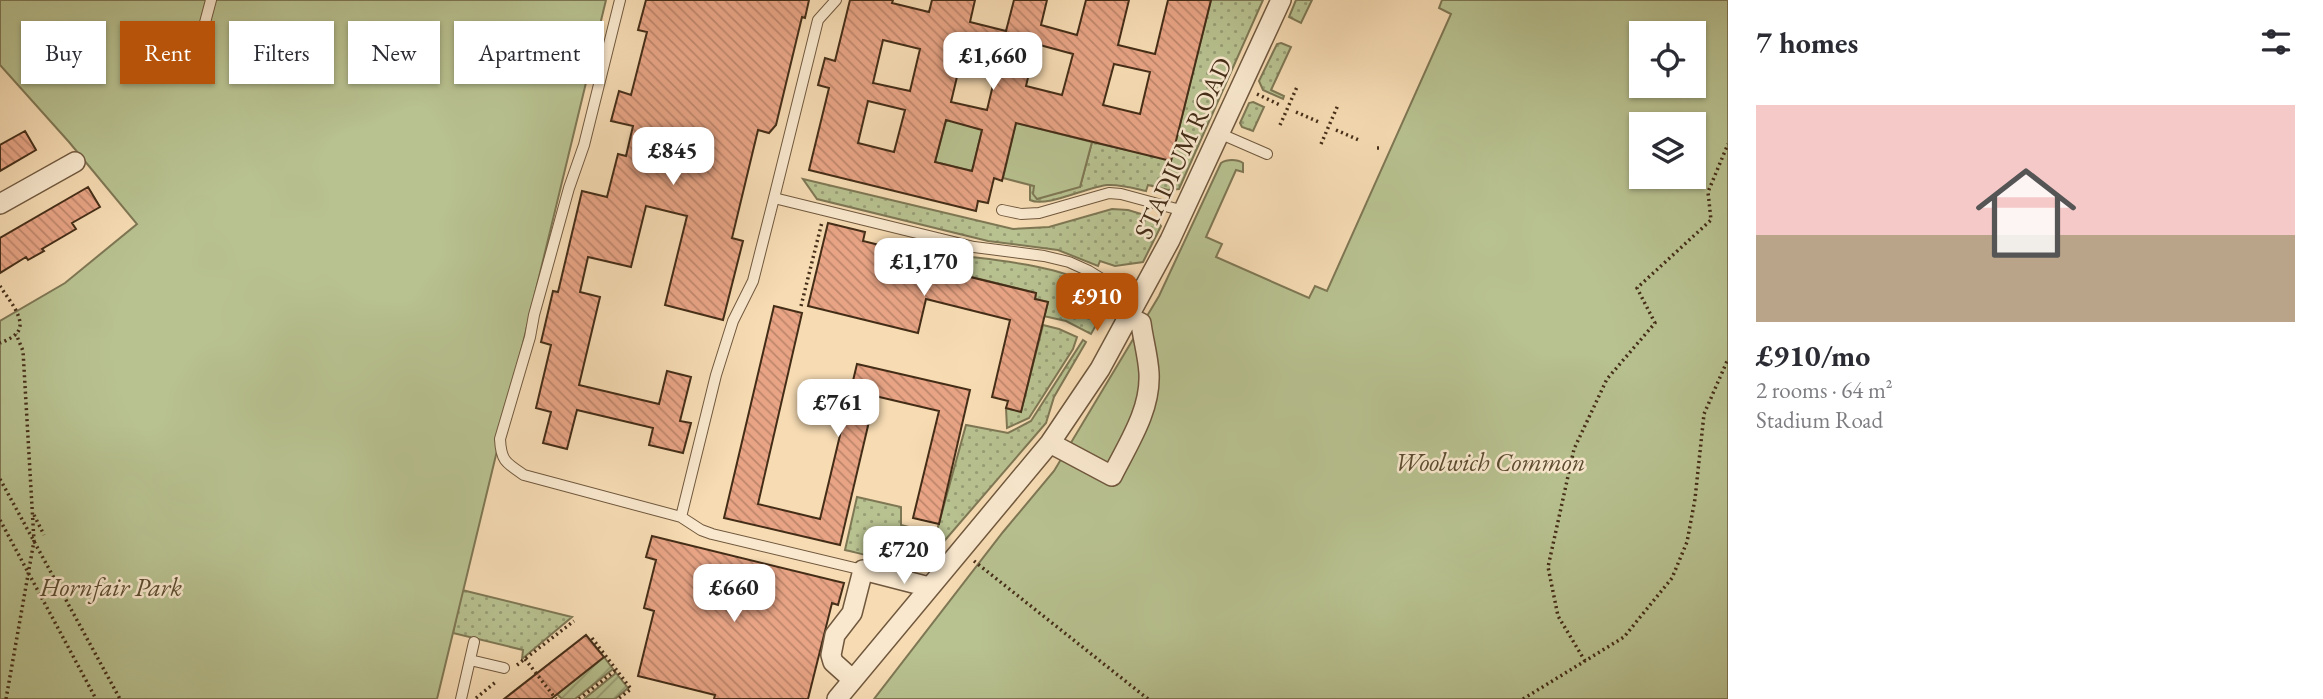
<!DOCTYPE html>
<html lang="en">
<head>
<meta charset="utf-8">
<style>
  body { margin:0; font-family:"EB Garamond",serif; background:#f7f7f7; color:#2b2b33; height:100vh; display:flex; flex-direction:column; font-size:26px; white-space:nowrap }
  * { box-sizing:border-box; margin:0 }
  p { font-size:23px; color:#7c7c81 }
  .icon { flex:none; width:38px; height:38px; fill:none; stroke:currentColor; stroke-width:2; stroke-linecap:round; stroke-linejoin:round }
  .map { position:relative; flex:1; overflow:hidden }
  .drawer { display:flex; flex-direction:column; background:#fff; width:595px }
  .drawer>* { flex:none }
  .banner { position:absolute; left:21px; top:21px; width:665px; height:63px; display:flex; gap:14px }
  .controls { position:absolute; left:1629px; top:21px; display:grid; gap:14px }
  .controls a { display:grid; place-items:center; width:77px; height:77px; border-radius:0px; background:#fff; box-shadow:0 2px 5px #0004; font-size:35px }
  .price { position:absolute; translate:-50% -60px; padding:0 16px; border-radius:14px; background:#fff; color:#222; font-size:23px; line-height:46px; filter:drop-shadow(0 2px 4px #0008) }
  .price::after { content:''; position:absolute; left:50%; top:42px; width:21px; height:16px; margin-left:-10px; background:inherit; clip-path:polygon(0 0,100% 0,50% 100%) }
  .price.selected { background:#b45309; color:#fff }
  ul { padding:0; list-style:none }
  li { display:grid; align-content:center; gap:14px; height:371px; padding:0 28px }
  li+li { border-top:2px solid #e1e1e2 }
  li span { display:grid; place-items:center; height:217px; border-radius:0px; color:#555 }
  li>.icon { margin-inline-start:auto }
  span .icon { width:126px; height:126px; fill:#fffc; stroke-width:1 }
  li b { font-size:30px }
  h2 { display:flex; justify-content:space-between; align-items:center; height:84px; padding:0 28px; font-size:30px }
  .tag { padding:0 24px; border-radius:0px; background:#fff; box-shadow:0 2px 5px #0004; font-size:24px; line-height:63px }
  .tag.selected { background:#b45309; color:#fff }
  main { display:flex; flex:1; min-height:0 }
  .map>svg:first-child { display:block }
  .grass { fill:url(#grass-dots); stroke:#7e7754; stroke-width:2 }
  .park { fill:#b8c190; stroke:#7e7754; stroke-width:2; fill-rule:evenodd }
  .garden { fill:url(#garden-furrows); stroke:#7e7754; stroke-width:2 }
  .building { fill:url(#building-back-hatch); stroke:#442d17; stroke-width:2; fill-rule:evenodd }
  .lines { fill:none; stroke-linecap:round; stroke-linejoin:round }
  .lane-casing { stroke:#70583e; stroke-width:12 }
  .street-casing { stroke:#70583e; stroke-width:22 }
  .path { stroke:#442d17; stroke-width:3.5; stroke-dasharray:2 3.5; stroke-linecap:butt }
  .lane { stroke:#f9e8ce; stroke-width:10 }
  .street { stroke:#f9e8ce; stroke-width:19 }
  .labels { text-anchor:middle; stroke-width:5; stroke-linejoin:round; paint-order:stroke }
  .street-label { font-size:26px; fill:#442d17; stroke:#f9e8ce }
  .park-label { font-size:26px; font-style:italic; fill:#5b4b2f; stroke:#f9e8ce }
</style>
</head>
<body>
<main>
<div class="map">
<svg width="1728" height="699" viewBox="0 0 1728 699">
  <defs>
    <pattern id="grass-dots" width="8" height="8" patternUnits="userSpaceOnUse" patternTransform="scale(1.75)"><rect width="8" height="8" fill="#b8c190"/><path d="M2 2h.1M6 6h.1" fill="none" stroke="#979d75" stroke-width="1.8" stroke-linecap="round"/></pattern>
    <pattern id="garden-furrows" width="10" height="10" patternUnits="userSpaceOnUse" patternTransform="scale(1.75)"><rect width="10" height="10" fill="#b8c190"/><path d="M-1 1l2-2M0 10L10 0M9 11l2-2" fill="none" stroke="#979d75"/></pattern>
    <pattern id="building-back-hatch" width="6" height="6" patternUnits="userSpaceOnUse" patternTransform="scale(1.75)"><rect width="6" height="6" fill="#e8a485"/><path d="M-1 5l2 2M0 0l6 6M5-1l2 2" fill="none" stroke="#be866c"/></pattern>
  </defs>
  <rect width="100%" height="100%" fill="#f6dbb3"/>
  <filter id="stains"><feTurbulence type="fractalNoise" baseFrequency=".00286" numOctaves="4"/><feColorMatrix values="0 0 0 0 .2 0 0 0 0 .09 0 0 0 0 .02 0 0 0 .5 -.17"/></filter>
  <radialGradient id="worn" r=".72"><stop offset=".6" stop-color="#630" stop-opacity="0"/><stop offset="1" stop-color="#630" stop-opacity=".3"/></radialGradient>
  <path class="grass" d="M1211,0h52l-84,189 -11,1 -20,-5 -2,6c-13,-3 -26,-7 -39,-6 -20,2 -61,23 -77,15v-15l50,2 12,-45 79,18z
    M1296,0h16l-11,23 -12,-6z
    M1281,43l10,4 -20,43 13,6 -1,3 -20,-9 -4,-9 18,-37z
    M1253,102l11,5 -11,24 -11,-4 -2,-4 9,-20z
    M803,179l210,50 36,-2 63,-18 16,1 27,8 6,8 -18,36 -28,4 -15,-5 -2,5 -40,-16 -70,-9 -171,-42z
    M956,255c40,6 132,10 152,49l-17,30 -25,-13 -27,-6 6,-1 3,-12 -13,-3 1,-6 -84,-21z
    M1043,325l16,4 18,8 -4,12 -44,69 -22,10 -1,-20 15,3z
    M1083,340l3,2 -32,55 -8,26 -106,123c-27,24 -64,11 -95,4l12,-53 44,10v18l35,9 30,-109 42,8 23,-12z
    M462,590l110,27 -50,42 1,-9 -70,-17z"/>
  <path class="park" d="M0,0h606l-169,699h-437v-378l65,-38 72,-59 -68,-82 -69,-77z
    M1442,0h286v699h-854l129,-167 51,-61 105,-175 62,-133c6,-4 16,-4 22,0v9l-7,-2 -30,67 16,7 -6,13 93,41 6,-12 12,5 124,-277 -12,-6zM1642,33h52v53h-52zM1642,124h52v53h-52z
    M947,117l36,9 -11,45 -37,-9z
    M1016,123l76,19 -12,45 -43,12 -4,-5 1,-8 -31,-8z"/>
  <path class="garden" d="M604,657l9,12 -38,30h-13l-5,-5z
    M616,673l12,15 -13,11h-31z"/>
  <path class="building" d="M646,0h163l-4,18 -3,-1 -26,108 -7,8 -11,-3 -26,108 11,3 -20,79 -58,-15 22,-89 -41,-10 -15,61 -43,-10 -8,35 20,5 -21,88 80,19 8,-33 24,6 -11,44 11,2 -8,30 -34,-8 4,-17 -76,-18 -10,39 -24,-6 8,-31 -15,-4 15,-63 -10,-3 12,-51 5,1 24,-101 25,6 11,-43 8,2 7,-30 -22,-5 8,-30 12,4 16,-63 -9,-2z
    M850,0h43l-1,3 37,9 3,-12h43l-5,22 36,9 8,-31h33l-6,25 36,10 9,-35h43l-11,45 37,9 13,-54h43l-40,161 -155,-38 -14,58 -8,-3 -6,25 -10,-2 -2,10 -167,-41 20,-82 -11,-3 7,-27 10,3zM883,40l37,9 -10,42 -37,-8zM1036,44l37,10 -11,41 -36,-9zM961,60l36,8 -10,42 -36,-8zM1114,64l36,8 -10,42 -37,-9zM868,101l37,9 -11,42 -36,-9zM946,120l36,10 -10,41 -37,-9z
    M25,131l11,19 -36,21v-26z
    M88,187l12,20 -28,16 4,6 -34,20 2,2 -16,9 -2,-3 -26,16v-35z
    M828,223l37,9 -2,9 45,11 2,-9 28,6 -5,19 103,25 -1,6 13,3 -27,110 -15,-4 2,-7 -16,-4 18,-77 -84,-21 -8,34 -110,-27z
    M774,306l28,7 -44,191 62,15 37,-155 113,26 -31,134 -26,-6 26,-107 -64,-15 -35,149 -116,-27z
    M652,536l192,47 -6,22 -6,-2 -24,96h-94l1,-4 -77,-19 16,-65 -10,-3 12,-48 -10,-3z
    M586,635l18,22 -53,42h-47z"/>
  <g class="lines">
    <defs>
      <path id="lane" d="M620,0l-36,145 -15,43 -35,127 -4,22 -30,102c1,22 6,24 24,36l157,42 35,-142 17,-54 20,-40 21,-83
        M836,0l-18,20 -44,178 200,49 70,9 25,6 20,9 49,30
        M203,30l8,-30
        M1221,134l46,20
        M1002,210l19,4 18,-1 70,-20 12,1 63,17
        M681,517l20,13 11,4 151,36
        M470,660l34,8
        M461,699l13,-57"/>
      <path id="street" d="M0,204l75,-42
        M1050,443l62,33c16,-32 39,-66 37,-103 -1,-17 -6,-34 -8,-50l-12,-6
        M853,680l-20,-18 -2,-7 4,-20 17,-22 11,-43 66,17
        M837,699l213,-256 50,-74 70,-129 111,-240"/>
    </defs>
    <use href="#lane" class="lane-casing"/>
    <use href="#street" class="street-casing"/>
    <path class="path" d="M1257,94l23,11
      M1296,112l25,11
      M1280,125l17,-38
      M1336,130l25,11
      M1321,144l17,-39
      M1377,148h2
      M0,286c7,12 29,35 16,48 -4,4 -11,7 -16,9
      M801,306l21,-84
      M0,479l120,220
      M34,515l10,20
      M0,520l96,179
      M974,561l174,138
      M592,638l39,51 -13,10
      M525,659l31,40
      M1585,661l-27,-45 -10,-49 26,-118 33,-70 48,-56 -18,-35 74,-68 -3,-28 20,-48
      M517,665l57,-44
      M476,698l21,-17
      M6,699l28,-158 -11,-190 -7,-17
      M579,699l37,-29
      M1523,699l101,-62 48,-59 15,-36 8,-43 9,-85 24,-55"/>
    <use href="#lane" class="lane"/>
    <use href="#street" class="street"/>
  </g>
  <g class="labels">
    <g class="street-label">
      <text transform="translate(1183 148) rotate(-65)" y="9">STADIUM ROAD</text>
    </g>
    <g class="park-label">
      <text x="1490" y="471">Woolwich Common</text>
      <text x="111" y="596">Hornfair Park</text>
    </g>
  </g>
  <rect width="100%" height="100%" filter="url(#stains)"/>
  <rect width="100%" height="100%" fill="url(#worn)"/>
</svg>
<div class="controls">
<a><svg class="icon" aria-label="locate" viewBox="0 0 24 24"><circle cx="12" cy="12" r="6"/><path d="M12 2v4M12 18v4M2 12h4M18 12h4"/></svg></a>
<a><svg class="icon" aria-label="layers" viewBox="0 0 24 24"><path d="M12 4l9 5-9 5-9-5zM3 14l9 5 9-5"/></svg></a>
</div>
<b class="price" style="left:993px;top:92px">£1,660</b>
<b class="price" style="left:673px;top:187px">£845</b>
<b class="price" style="left:924px;top:298px">£1,170</b>
<b class="price selected" style="left:1097px;top:333px">£910</b>
<b class="price" style="left:838px;top:439px">£761</b>
<b class="price" style="left:904px;top:586px">£720</b>
<b class="price" style="left:734px;top:624px">£660</b>
<div class="banner">
<a class="tag">Buy</a>
<a class="tag selected">Rent</a>
<a class="tag">Filters</a>
<a class="tag">New</a>
<a class="tag">Apartment</a>
</div>
</div>
<section class="drawer">
<h2>7 homes<svg class="icon" aria-label="filters" viewBox="0 0 24 24"><path d="M4 7h16M4 17h16"/><circle cx="9" cy="7" r="2"/><circle cx="15" cy="17" r="2"/></svg></h2>
<ul>
<li><span style="background:linear-gradient(#f6c9c9 60%,#b9a48a 0)"><svg class="icon" aria-label="home" viewBox="0 0 24 24"><path d="M3 11l9-7 9 7M6 9v11h12V9"/></svg></span><div><b>£910/mo</b><p>2 rooms · 64 m²</p><p>Stadium Road</p></div></li>
</ul>
</section>
</main>
</body>
</html>
